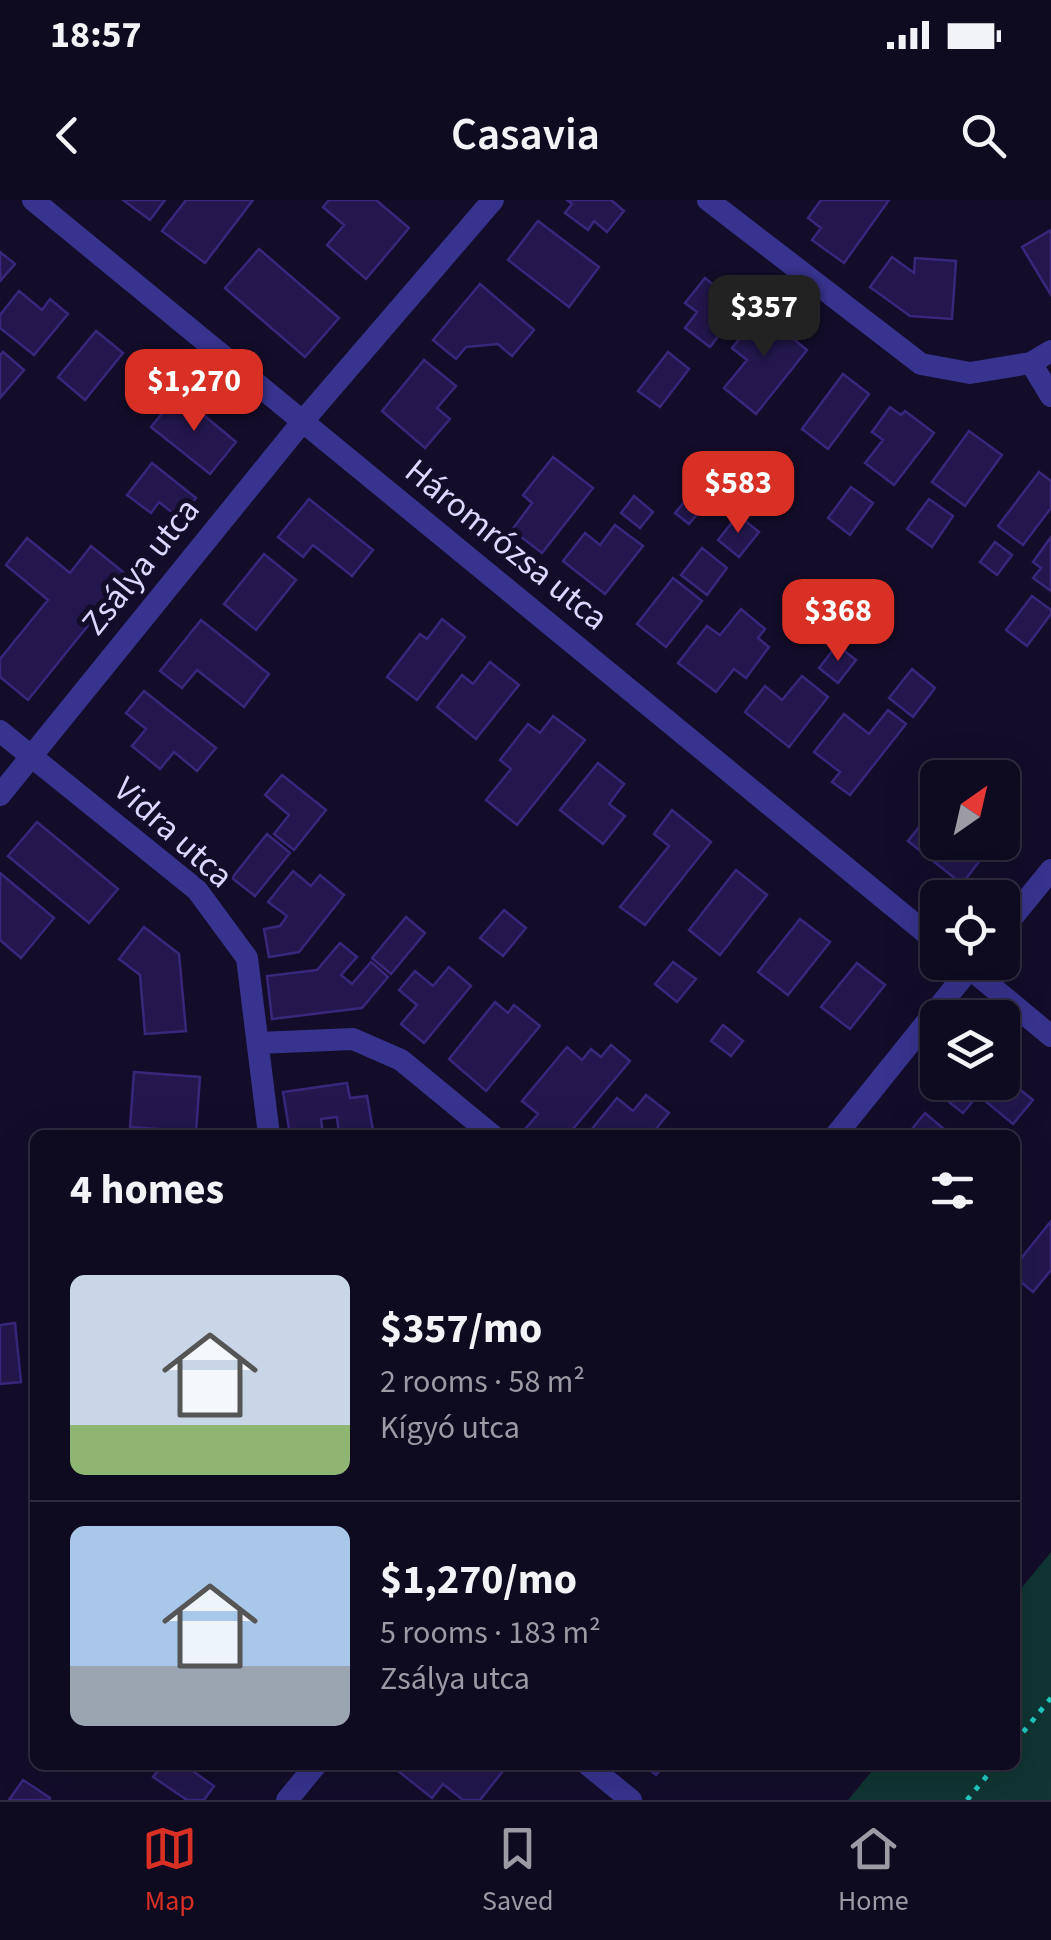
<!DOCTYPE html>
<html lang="en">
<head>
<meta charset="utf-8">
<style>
  body { margin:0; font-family:"Source Sans 3",sans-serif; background:#1c182d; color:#f1f3f6; height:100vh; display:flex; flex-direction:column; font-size:38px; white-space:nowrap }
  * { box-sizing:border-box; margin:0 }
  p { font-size:32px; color:#9b9aa5 }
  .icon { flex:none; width:55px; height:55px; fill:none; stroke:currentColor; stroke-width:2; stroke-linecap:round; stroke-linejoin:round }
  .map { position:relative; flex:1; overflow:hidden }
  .side { position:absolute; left:30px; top:930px; width:990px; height:640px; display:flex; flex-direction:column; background:#0e0a20; border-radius:15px; box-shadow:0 10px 40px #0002,0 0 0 2px #2e2b3e }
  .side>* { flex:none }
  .needle { width:65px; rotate:34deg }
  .buttons { position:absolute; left:920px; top:560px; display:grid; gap:20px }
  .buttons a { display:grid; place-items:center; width:100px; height:100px; border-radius:15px; background:#0e0a20; box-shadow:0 10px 40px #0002,0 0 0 2px #2e2b3e; font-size:50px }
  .price { position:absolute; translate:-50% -85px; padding:0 22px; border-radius:20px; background:#d93025; color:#fff; font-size:32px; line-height:65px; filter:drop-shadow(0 2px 5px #0008) }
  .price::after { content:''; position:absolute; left:50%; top:60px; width:30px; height:22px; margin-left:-15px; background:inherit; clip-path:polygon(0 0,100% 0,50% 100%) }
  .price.current { background:#222; color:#fff }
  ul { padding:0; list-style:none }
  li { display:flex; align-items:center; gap:30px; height:250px; padding:0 40px }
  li+li { border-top:2px solid #2e2b3e }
  li span { display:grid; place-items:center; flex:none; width:280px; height:200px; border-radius:15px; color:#555 }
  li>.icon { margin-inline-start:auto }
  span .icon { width:120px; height:120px; fill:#fffc; stroke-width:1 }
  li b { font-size:42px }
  h2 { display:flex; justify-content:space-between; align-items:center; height:120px; padding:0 40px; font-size:42px }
  .status { display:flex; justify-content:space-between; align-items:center; height:70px; padding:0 50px; background:#0e0a20; direction:ltr }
  .status svg { height:28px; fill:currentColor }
  header { display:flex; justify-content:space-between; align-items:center; height:130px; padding:0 40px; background:#0e0a20; font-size:45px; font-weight:600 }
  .menu { display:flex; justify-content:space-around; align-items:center; height:140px; border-top:2px solid #2e2b3e; background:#0e0a20; font-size:28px; color:#9b9aa5 }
  .menu a { display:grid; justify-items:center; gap:5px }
  .menu .current { color:#d93025 }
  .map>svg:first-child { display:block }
  .green { fill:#103534 }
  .building { fill:#23174d; stroke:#39277c; stroke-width:2.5 }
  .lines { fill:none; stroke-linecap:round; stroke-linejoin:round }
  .path { stroke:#22c8c0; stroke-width:5; stroke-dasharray:5 8; stroke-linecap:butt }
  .street { stroke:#38338e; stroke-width:22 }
  .labels { text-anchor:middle; stroke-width:10; stroke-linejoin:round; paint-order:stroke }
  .street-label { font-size:35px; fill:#dcd7ff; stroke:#130d2a }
</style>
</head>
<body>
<div class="status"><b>18:57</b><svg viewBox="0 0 49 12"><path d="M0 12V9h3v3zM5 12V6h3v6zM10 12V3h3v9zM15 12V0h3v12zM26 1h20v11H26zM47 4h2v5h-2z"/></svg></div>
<header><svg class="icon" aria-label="back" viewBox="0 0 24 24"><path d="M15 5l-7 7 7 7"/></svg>Casavia<svg class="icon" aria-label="search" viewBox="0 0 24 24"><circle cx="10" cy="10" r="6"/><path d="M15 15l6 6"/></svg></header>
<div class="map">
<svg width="1051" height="1600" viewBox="0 0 1051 1600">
  <rect width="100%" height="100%" fill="#130d2a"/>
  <path class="green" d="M1051,1352v248h-203l29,-35h138v-169z"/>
  <path class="building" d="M123,0h42l-15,20z
    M186,0h67l-48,63 -43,-32z
    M329,0h47l33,28 -43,51 -39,-34 17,-20 -21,-18z
    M567,0h44l13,11 -17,21 -13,-11 -6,9 -23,-17 7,-9z
    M821,0h68l-45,63 -32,-23 9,-12 -13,-10z
    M538,21l61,46 -30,40 -61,-47z
    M1051,30v65l-29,-48z
    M259,49l80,69 -34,39 -80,-69z
    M0,52l15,12 -15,17z
    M892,57l22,16 1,-15 41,3 -4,58 -42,-3 -40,-29z
    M705,78l11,9 6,-9 26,20 -38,49 -25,-19 12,-16 -12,-9z
    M480,84l54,46 -22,26 -14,-12 -32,3 -10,12 -23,-19z
    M19,91l23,19 8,-11 18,15 -34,41 -34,-27v-13z
    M771,112l25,19 -5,6 16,13 -51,64 -32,-26 23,-28 -15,-12 28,-35 6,4z
    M96,131l27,22 -38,47 -27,-23z
    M3,152l21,18 -24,28v-43z
    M668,152l21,17 -29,38 -22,-16z
    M424,160l32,26 -19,22 13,11 -25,29 -43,-37z
    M843,174l26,20 -41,55 -26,-20z
    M178,194l58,48 -26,32 -59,-47z
    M890,207l11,8 4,-4 29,22 -40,52 -29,-22 18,-23 -11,-8z
    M969,231l33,24 -37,51 -33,-24z
    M553,257l40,31 -51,65 -30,-23 20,-27 -9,-8z
    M152,263l44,35 -17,20 -20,-16 -8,11 -24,-18z
    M1039,272l12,9v27l-28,37 -25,-19z
    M851,287l22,16 -23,32 -22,-17z
    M690,295l14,11 -15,18 -14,-11z
    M634,296l19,16 -13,16 -19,-15z
    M309,299l64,51 -21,26 -39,-31 -10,12 -25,-20z
    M929,299l24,17 -21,31 -25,-18z
    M738,315l21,17 -20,25 -21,-17z
    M615,325l28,21 -38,48 -42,-33 22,-28 15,12z
    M1051,337v54l-18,-13 8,-10 -8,-6z
    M27,338l43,35 21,-27 37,30 -100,124 -28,-23v-18l48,-59 -42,-35z
    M995,342l17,13 -15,20 -17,-13z
    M702,348l25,20 -20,27 -26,-20z
    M264,354l32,26 -40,50 -32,-26z
    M673,378l29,23 -36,46 -29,-23z
    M1032,396l19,14v4l-24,32 -21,-16z
    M741,409l24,20 -7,9 11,9 -23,31 -12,-9 -18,23 -38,-29 29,-37 13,9z
    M442,419l23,18 -48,63 -30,-23 33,-43 7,5z
    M201,420l68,54 -25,33 -47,-37 -15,18 -22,-17z
    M837,445l19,15 -18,23 -19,-15z
    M490,462l29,23 -43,54 -39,-32 25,-32 11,9z
    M912,469l23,19 -22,29 -24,-19z
    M802,476l26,21 -39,50 -44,-35 20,-26 17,14z
    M144,491l72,57 -19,23 -23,-19 -14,17 -28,-23 14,-17 -20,-16z
    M888,510l18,14 -56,71 -18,-13 8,-10 -26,-20 30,-38 25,20z
    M553,516l32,24 -68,85 -31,-25 25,-31 -11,-9 28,-36 12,9z
    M598,563l26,21 -15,20 16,12 -22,28 -43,-34z
    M282,575l44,35 -32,40 -20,-16 15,-19 -24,-20z
    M938,603v39h56l-32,42 -54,-43z
    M672,610l39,32 -66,83 -25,-18 49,-61 -15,-12z
    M37,622l81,67 -29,34 -81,-67z
    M267,634l23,19 -35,43 -23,-18z
    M736,670l31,25 -47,60 -31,-25z
    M293,671l18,15 9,-11 24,20 -45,57 -30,5 -5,-28 16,-3 7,-10 -19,-14z
    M0,673l54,45 -33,40 -21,-18z
    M504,710l22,18 -23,28 -23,-18z
    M406,717l19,16 -34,41 -19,-16z
    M800,719l30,23 -42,53 -30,-23z
    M144,727l35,27 7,77 -41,3 -5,-59 -21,-16z
    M340,743l17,14 -16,18 11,9 19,-22 17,15 -26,31 -90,11 -5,-43 50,-6z
    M673,762l23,17 -19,23 -22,-18z
    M857,763l28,22 -35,44 -29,-22z
    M449,767l22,19 -47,57 -23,-19 16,-19 -18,-15 16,-19 18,15z
    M495,802l13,11 6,-8 26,21 -54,65 -37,-32z
    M723,825l20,16 -12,15 -20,-15z
    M611,845l19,16 -62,74h-33l-9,-7 12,-14 -16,-13 45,-54 15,13 9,-11 10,8z
    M134,872l66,5 -4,55 -66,-5z
    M1002,875l31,25 -20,24 -35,-29 -15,18 -24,-19 9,-12h54z
    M347,883l3,15 17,-2 6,34 -34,5 -2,-18 -16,2 2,16h-33l-7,-43z
    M646,895l23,18 -18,22h-54l-6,-5 26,-32 16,13z
    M925,913l26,22h-44z
    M1051,1021v49l-18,22 -18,-15v-11z
    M15,1123l6,59 -21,2v-59z
    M162,1565h22l30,21 -10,14h-17l-34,-23z
    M394,1565h102l7,6 -23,29h-17l-20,-16 -11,14 -39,-31z
    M644,1565h20l-8,10z
    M23,1580l27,18 -1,2h-40z"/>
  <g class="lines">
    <path class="path" d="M1015,1542l36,-44
      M967,1600l29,-35"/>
    <path class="street" d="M33,0l905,743
      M708,0l213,164 49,9 61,-10 20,-12
      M1031,163l20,33
      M0,531l197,159 50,68 22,177
      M0,595l303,-374 190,-221
      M1002,730l49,-60
      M962,762l89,74
      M258,843l95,-4 48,21 91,75
      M836,935l139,-173
      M588,1565l43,35
      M287,1600l29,-35"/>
  </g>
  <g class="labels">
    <g class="street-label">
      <text transform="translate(507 344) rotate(39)" y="12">Háromrózsa utca</text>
      <text transform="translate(140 366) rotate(-51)" y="12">Zsálya utca</text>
      <text transform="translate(174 632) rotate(42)" y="12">Vidra utca</text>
    </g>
  </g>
</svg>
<div class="buttons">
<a><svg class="needle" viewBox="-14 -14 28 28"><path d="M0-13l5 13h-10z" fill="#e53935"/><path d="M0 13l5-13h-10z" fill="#9b9aa5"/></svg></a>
<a><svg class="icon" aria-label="locate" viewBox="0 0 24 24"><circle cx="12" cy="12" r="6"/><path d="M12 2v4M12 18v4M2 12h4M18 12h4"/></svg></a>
<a><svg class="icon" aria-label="layers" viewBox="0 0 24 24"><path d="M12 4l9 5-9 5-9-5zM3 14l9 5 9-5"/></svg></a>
</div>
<b class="price current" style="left:764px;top:160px">$357</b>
<b class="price" style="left:194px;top:234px">$1,270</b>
<b class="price" style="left:738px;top:336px">$583</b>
<b class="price" style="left:838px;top:464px">$368</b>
<section class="side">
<h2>4 homes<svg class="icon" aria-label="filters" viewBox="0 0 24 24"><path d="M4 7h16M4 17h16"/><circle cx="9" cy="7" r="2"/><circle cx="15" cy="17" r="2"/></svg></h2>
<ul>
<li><span style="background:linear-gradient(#c9d6e8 75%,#8fb573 0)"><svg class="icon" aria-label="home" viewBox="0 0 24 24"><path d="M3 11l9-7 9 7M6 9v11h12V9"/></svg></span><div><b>$357/mo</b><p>2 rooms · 58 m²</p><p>Kígyó utca</p></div></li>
<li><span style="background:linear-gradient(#a9c7e8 70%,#9aa5b1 0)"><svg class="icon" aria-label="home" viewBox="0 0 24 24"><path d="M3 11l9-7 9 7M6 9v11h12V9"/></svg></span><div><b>$1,270/mo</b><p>5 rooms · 183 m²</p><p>Zsálya utca</p></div></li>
</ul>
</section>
</div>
<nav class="menu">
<a class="current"><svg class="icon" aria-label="map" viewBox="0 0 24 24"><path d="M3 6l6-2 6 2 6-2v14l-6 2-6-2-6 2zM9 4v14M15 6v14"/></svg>Map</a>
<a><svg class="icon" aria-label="saved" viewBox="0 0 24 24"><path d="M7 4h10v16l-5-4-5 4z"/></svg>Saved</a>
<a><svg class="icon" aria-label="home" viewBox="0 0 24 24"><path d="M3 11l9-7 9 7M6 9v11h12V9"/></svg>Home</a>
</nav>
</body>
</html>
